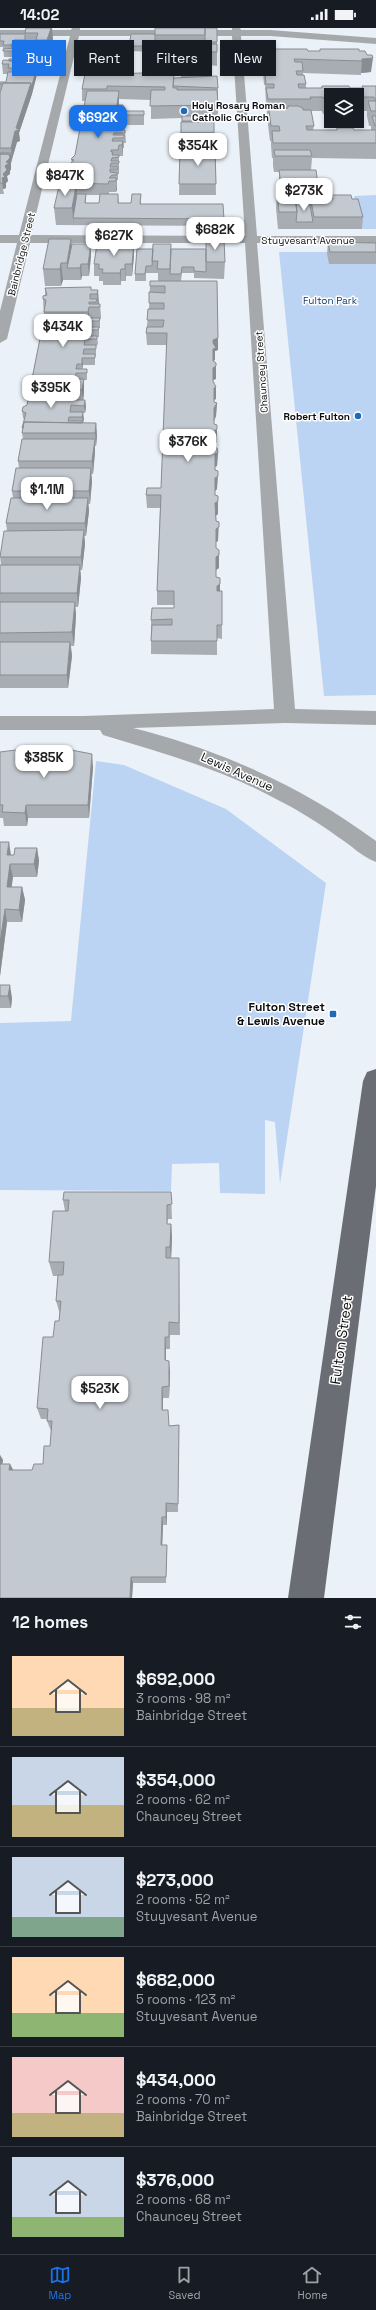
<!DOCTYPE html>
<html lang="en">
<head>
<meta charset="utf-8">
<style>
  body { margin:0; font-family:"Space Grotesk",sans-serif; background:#242831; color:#f1f3f6; height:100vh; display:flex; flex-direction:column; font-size:15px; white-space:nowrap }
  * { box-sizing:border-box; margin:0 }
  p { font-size:13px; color:#9ea1a6 }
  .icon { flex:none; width:22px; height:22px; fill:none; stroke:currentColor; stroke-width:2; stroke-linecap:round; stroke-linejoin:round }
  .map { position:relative; height:1570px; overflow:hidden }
  .sheet { display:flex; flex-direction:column; background:#171b24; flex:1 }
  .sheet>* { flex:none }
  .hud { position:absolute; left:12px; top:12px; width:352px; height:36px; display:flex; gap:8px }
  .buttons { position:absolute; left:324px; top:60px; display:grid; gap:8px }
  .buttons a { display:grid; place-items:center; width:40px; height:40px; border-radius:0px; background:#171b24; box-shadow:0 2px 6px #0003; font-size:20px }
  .price { position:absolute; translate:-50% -34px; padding:0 9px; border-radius:8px; background:#fff; color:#222; font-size:13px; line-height:26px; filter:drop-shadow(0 1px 2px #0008) }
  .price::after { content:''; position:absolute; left:50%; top:24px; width:12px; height:9px; margin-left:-6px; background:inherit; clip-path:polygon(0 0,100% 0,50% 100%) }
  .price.on { background:#1a73e8; color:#fff }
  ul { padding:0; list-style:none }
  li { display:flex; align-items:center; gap:12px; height:100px; padding:0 12px }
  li+li { border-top:1px solid #363941 }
  li span { display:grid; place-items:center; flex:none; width:112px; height:80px; border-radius:0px; color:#555 }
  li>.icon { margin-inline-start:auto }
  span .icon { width:48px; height:48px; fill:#fffc; stroke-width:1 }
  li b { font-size:17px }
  h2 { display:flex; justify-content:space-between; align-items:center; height:48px; padding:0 12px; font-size:17px }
  .tag { padding:0 14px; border-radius:0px; background:#171b24; box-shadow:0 2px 6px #0003; font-size:14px; line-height:36px }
  .tag.on { background:#1a73e8; color:#fff }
  .status { display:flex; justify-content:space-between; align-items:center; height:28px; padding:0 20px; background:#171b24; direction:ltr }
  .status svg { height:11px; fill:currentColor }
  .tabs { display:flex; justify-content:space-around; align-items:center; height:56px; border-top:1px solid #363941; background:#171b24; font-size:11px; color:#9ea1a6 }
  .tabs a { display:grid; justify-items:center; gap:2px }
  .tabs .on { color:#1a73e8 }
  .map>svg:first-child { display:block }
  .green { fill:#bcd4f3 }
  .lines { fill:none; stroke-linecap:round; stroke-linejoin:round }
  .minor { fill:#a6a9ac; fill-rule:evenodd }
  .major { fill:#6a6e74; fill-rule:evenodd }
  .wall { fill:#a8adb3; fill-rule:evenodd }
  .shaded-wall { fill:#888d92 }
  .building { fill:#c3c9d0; stroke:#888d92 }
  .poi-dot { fill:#206aba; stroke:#fff; stroke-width:1.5 }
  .labels { text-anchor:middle; stroke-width:3; stroke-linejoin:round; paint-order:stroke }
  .far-poi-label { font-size:10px; font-weight:bold; fill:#0b0d10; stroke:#fff; text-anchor:start }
  .far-street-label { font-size:10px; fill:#0b0d10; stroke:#fff }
  .far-park-label { font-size:10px; fill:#163b65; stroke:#fff }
  .street-label { font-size:12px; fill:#0b0d10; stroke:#fff }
  .poi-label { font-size:12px; font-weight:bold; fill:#0b0d10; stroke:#fff; text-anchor:end }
  .near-street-label { font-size:14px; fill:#0b0d10; stroke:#fff }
</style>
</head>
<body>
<div class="status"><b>14:02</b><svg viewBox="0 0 49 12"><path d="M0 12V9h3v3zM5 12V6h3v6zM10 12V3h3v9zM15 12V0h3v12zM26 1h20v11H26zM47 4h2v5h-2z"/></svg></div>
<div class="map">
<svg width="376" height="1570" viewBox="0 0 376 1570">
  <rect width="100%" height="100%" fill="#ebf1f8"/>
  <path class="green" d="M376,167v34h-15l-7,-33z
    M279,224h97v443l-52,1z
    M96,733l28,4 102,44 100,74 -46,301 -5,-62 -10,-2v74l-45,-1 -1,-30 -47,1 -1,27 -171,-1v-167l71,-2z"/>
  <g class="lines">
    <path class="minor" d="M72,0h8v2h152v-2h8l1,2h29l106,8v6l-106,-8h-29l16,200h119v8l-119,-1 38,466 81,2v14l-91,-2 -152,5c88,22 170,59 243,113v21c-14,-5 -25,-17 -38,-25 -19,-14 -40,-27 -62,-38 -55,-30 -114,-46 -173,-64l-3,-5h-100v-14h84l190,-7 -29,-466h-215l-23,96 -7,4v-32l17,-68h-17v-8h19l51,-199h-70v-6h71zM79,8h153l13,200 -214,-1z"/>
    <path class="major" d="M376,1041v117l-52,412h-36l75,-517 4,-9z"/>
  </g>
  <path class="wall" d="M26,0l27,11 -3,9h1l1,5 -10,7 1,6h-1v6l-5,1 -1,5 -4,16 -13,39 1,8 -3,1 -6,21v6l-1,2v3l-3,2 1,5 -2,2v5l-3,1 1,5h-4v-101l1,-3h-1v-8h6l2,-8h-5l-1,-10 11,-5v-2h-9l-1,-10h-3v-13h25zM15,18h11v1h10l1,1h-24z
    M217,0v38l-7,-1v11l8,12v30h-19v4l16,18 1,55h-37l1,-55 2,-22 -31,1v-19l-32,-1v6l6,6h19v14h-28v5h9l1,13h-2v5h-1v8h-4v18h-1v6h-1l-1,12h-7v2h9l1,9h12l10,-9v10l83,15v7l-168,-1 -2,-17 11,-22v-3l2,-2v-5l2,-2v-3l1,-1v-6l2,-1 -1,-4 4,-4 10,-54h-3v-12l10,-20 28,-9v14l54,4h7v-13h-20v-16h-6v3l-26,-1v-5l26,-12zM86,167h14l-1,8h-13z
    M260,14l13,4 -1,3 36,2h12v-2l39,2 12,21 -10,1v2l-58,-2v2l3,9v4h15l1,-2 28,2h12v-2h14v73l-64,-1 -1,12 8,22v3l1,4h12v-4l20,4 11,18 -1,12h-84l-2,-21 1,-16h3l-1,-11v-9h-5l-1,-6v-8h-1l-1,-12v-5h-1l-2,-16 1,-11h-2l-1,-11 -1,-18h-1l-1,-13 -1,-9v-12h-2zM331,67h26v19h1v-3h9v5l2,10h2v4h-17l-17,-2 -1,2h-23l1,-4 -3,-15h11l1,3h8z
    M71,211l1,5 19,12 -2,20h-7l-1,4h-18l-2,6h-16l-2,-17z
    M328,214l48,1v21h-47l-2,-10z
    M134,216v12l-2,20h-6v5h-5v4h-18v-4h-4v-5h-5v-12z
    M137,221h34l54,13 -1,17 -30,-1v-5h-12l-1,8h-23v-8h-12v8h-11v-7z
    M217,253l1,69 -3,1v9l-2,1 3,5v13l-3,1 3,19 -2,1v2l3,1 -1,13 -2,5v3l3,5v13l-3,2v2l4,7 -1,13 -2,1 2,22 -2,2v4l3,19 -2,2 2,25 -2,1v6l3,7v13l-3,2v7l4,14 2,34v14l-5,-1v17l-66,-1v-34l23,-12v-3h-17v-14l3,-83h-13l-1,-13 15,-7 6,-143h-20l-1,-12 3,-24 1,-23z
    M45,260l53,2v14h2l1,12v3h-1v9h-1v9h-2l1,6 -1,3h-1v10h-1v9h-12l-1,4h5v11h-3v12l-1,8h2l1,7 -1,6h-2v10h13l1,13 -1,10h-1v6l-2,22h-2l1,7 -2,23h-2l1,7 -3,25h-2l1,8 -3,26h-2l1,8 -3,29h-3l1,8 -2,31h-3l1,10 -4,32h-68v-123h1l-1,-9 7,-25 -1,-8 7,-25 -1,-7 7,-23 -1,-7 5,-22 -1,-6 2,-14 -1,-1 -1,-7 5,-6 2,-10 -1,-6 1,-5v-5l4,-5 11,-56 -1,-19 2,-3z
    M0,724l93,15 -4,51h-61l-1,8h-23l-1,-8h-3z
    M0,814l11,13h3l23,-7 2,13 -2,16h-24l-2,10h11l3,13 -3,22h-15l-7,54z
    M0,957l12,13 -1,10h-11z
    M171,1164l1,27h-4l-1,5h4l1,14 -1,20h8l1,77h-10v14h-4v11l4,12 -1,26h-6v12l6,16 10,-1 -1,87h-11v13h-4l-1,20h5v7l-1,31h-33l-1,15h-132v-143l3,5 -1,4 11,6h19l11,-6 7,-18 1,-15 -4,-10v-2h-6l-4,-11 16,-71 6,-16 1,-7 -4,-13 2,-25h-5l-4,-14 16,-51 -2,-11z"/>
  <path class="shaded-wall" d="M51,0h1l1,11 -4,10 2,-1 1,5 -10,7v12l-5,1 -1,5 -1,-10 1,-5 5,-2 -1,-7 1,-4h7l-1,-10z
    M14,12l1,6 -3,4 -1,-5z
    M373,30l-2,14 -10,1 1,-12v-2z
    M120,32v10l-1,11v-10z
    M36,44v6l-4,16 -13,39 1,8 -3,1 -5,17 -1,-11 5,-20 15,-45z
    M119,63v10l-1,9 7,-1v6h-7l-1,1v-11z
    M116,87v10l-1,8 -1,-3z
    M123,113v15l-1,-11z
    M11,125l1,6 -1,4v6l-1,2v3l-3,2 1,5 -2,2v5l-3,1 -1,-11 4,-16z
    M116,150l1,12 -1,2z
    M76,158l2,17 -5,15 1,7 -2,-17z
    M71,211l1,17 -5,12v-5z
    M91,216v12l-2,20 -1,-12z
    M134,216v12l-2,20v-12z
    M61,235l2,17 -2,6 -1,-17z
    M81,236l1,12 -1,4 -1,-12z
    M125,236l1,12v5l-1,-12z
    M121,241v16l-1,-12z
    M98,262l1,13 -1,3 -1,-12z
    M89,279v12l-1,2v-9z
    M218,310v12l-3,1v9l-2,1v-21z
    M82,330l1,7 -1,6z
    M216,338v13l-3,1v-12z
    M84,351v13l-1,10 -1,-12z
    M216,359v12l-3,1 1,-12z
    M85,372l1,7 -1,6 -1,-7z
    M217,375l-1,13 -2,5v-13z
    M83,384l1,7 -1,5 -1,-7z
    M96,395l1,13 -1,10 -1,-13z
    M217,401v13l-3,2v-13z
    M95,411v13l-2,22 -1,-13z
    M218,425l-1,13 -3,1 1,-13z
    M91,440l1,13 -2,23 -1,-13z
    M218,448l-1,13 -2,2v-13z
    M88,470l1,13 -3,25 -1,-13z
    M218,473v13l-3,2v-13z
    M219,494l-1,19 -2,1v-13z
    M84,502l1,14 -3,26 -1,-13z
    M219,527v13l-3,2v-13z
    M80,537l1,13 -3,29 -1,-14z
    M220,556v13l-4,2 1,-13z
    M75,574l1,13 -2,31 -2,-14z
    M70,614l2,14 -4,32 -1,-13z
    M92,726l1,13 -4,51 -1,-13z
    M26,777l2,13 -1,8 -2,-13z
    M9,814l2,13 -1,9 3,13 -3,23 -3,-13v-32z
    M37,820l2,13 -2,16 -3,-13z
    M22,859l3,13 -3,22 -3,-12z
    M5,881l2,13 -7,54v-33z
    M10,957l2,13 -1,10 -3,-12z
    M171,1196l1,14 -1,23 -1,-14z
    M165,1309l1,12 -1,23z
    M169,1333l1,11 -1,26z
    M162,1359l1,11 -1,23z
    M0,1427l3,5 -2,13 -1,-2z
    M10,1436l5,9 -6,-3z
    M166,1475l1,9v13l-1,-8z
    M162,1489l1,8 -1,27 -1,-7z
    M131,1549l2,6 -1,15h-2z"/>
  <path class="building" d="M26,0h25l-4,12h-11l2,-7h-13z
    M155,0h50v7h-50z
    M205,0h12v14h-12z
    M0,6h25v6h-11l-3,5h-8l1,-4h-4z
    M131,6h24v12h-26z
    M260,14h12l1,4h-13z
    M217,16v8l-57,-1 1,-6z
    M16,20h35l-9,7 -1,-5h-27l-1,1h-10v-2z
    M262,21h45l1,2h12v-2h39v2h6l2,4h5l1,3 -11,1v2l-68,-2 1,3h7l1,9h-7l1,4h7l2,9h-8l1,4h23v-2h27l1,2h13l-1,-2h14v25h-5l-3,-10h8l-2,-4h-15v2h-2v-4h-26v4h-7l-1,-2h-13l1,2h-43l-2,-11h8v-4h-8l-1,-9h8l-1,-4h-7l-1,-9h7l-1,-4h-7z
    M14,22h27l-1,4h-28z
    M182,28h28v19l-29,-1z
    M41,30l1,2 -2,2 -31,-1v-2z
    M3,32l38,2 -5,1 -1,5h-27l1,-4h-7z
    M94,32h26l-1,11h-8l-1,-2h-18z
    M86,41h24v5l64,-2 -1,16h4v2h40l1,15 -68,1 1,-16h14v-3l-58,-1v3h-25z
    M8,44h28l-5,16v-5h-28v1h-3v-2h6z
    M217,48l1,12 -45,-2 1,-8z
    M3,55h28l-15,45 3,2 -4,1 -4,17h-11v-55z
    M87,63h32l-2,14h6l2,4 -9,2h28v4h-28l-2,15h11v3h-11l-1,2h11v3h-11l-1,3h11l-1,4h-3l-1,5h-7v2h2l-1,3h7v2l-7,1 -1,3h8v2h-8l-1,4h8v2h-8v3l7,1v2h-5l-3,3h7v3h-7l-1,3 -43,-1v-2l6,-1 -4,-4 5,-4 -3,-1 4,-3 -3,-4 4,-4 -3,-1 4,-4z
    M288,78h10l5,2v2h8l3,16h-8l1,4h30v-2h16l1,2h22v13h-103l-1,-12h8l-1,-5h-8l-2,-16 19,-2z
    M182,88h17v5h-17z
    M372,88h4v10h-1z
    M181,94h33v11h-33z
    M181,105h33l1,7h-34z
    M180,112h35v5h-35z
    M180,121h35l1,35h-37z
    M274,122h36l2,6h-37z
    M0,125h11l-1,4 -1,-3h-9z
    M0,126h9l1,4 -4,4 3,1 -4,3 2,4 -4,4 2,3 -3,1 1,5h-3z
    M279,142h37l3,22h-37z
    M59,158h17l-4,22h-18z
    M277,164h17l3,20h-18z
    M77,166h9l-1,9h14l1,-9h18v9h13l1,-9h9l-1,10h83l1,15 -151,-1z
    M310,167h9l1,4h13l-1,-4h19l1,4h6l5,18h-49z
    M300,172h9l4,22h-17l1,-10 -1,-9h4z
    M49,211h22l-4,24h-6l-1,6h-17z
    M206,211h18l1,23h-19z
    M328,214l48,1v9h-46z
    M72,216h19l-3,20h-7l-1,4h-13z
    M97,216h37l-2,20h-7v5h-4l-1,4h-18l1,-4h-4v-5h-5z
    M153,216h18l-1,25h-13l1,-8h-6z
    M137,221h16l-1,17h-6l-1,8h-10z
    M171,221h35v23l-12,-1v-4h-12l-1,7h-11z
    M150,253h67l1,57 -5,2v3l3,5 -3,1v12l3,2v3l-3,2v13l3,6 -2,1v14l3,1 -3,5v16l3,1v4l-3,2v15l3,2 1,5 -3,1v16l3,1v5l-3,2v17l3,1v5l-3,2 1,18 3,1v5l-3,2v19l3,2v5l-3,2v20l4,1v6l-3,2v5h5v34h-5v16h-66l1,-16h20v-6l-21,1 1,-12h22v-17h-17l4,-96h-15l1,-7h14l6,-155h-21l1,-6h16l1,-7h-17l1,-11h16v-6h-15v-11l16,1v-7h-15z
    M91,259v3h7l-1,4h-7v5h7l-1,3h-7v2h11v3h-11l-1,5h-44l2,-12 -3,-1v-3l4,-1 -2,-7z
    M44,290h56l-1,3h-12v6h12l-1,3h-12l-1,6h12v3h-12l-1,6h12v4h-12l-1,5h12v4h-13v6h-5l-1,5h11v4h-11l-1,6h-44l-1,1 -1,-1 4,-5z
    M31,351h53l-2,11 -54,-1z
    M29,367h43l-1,5h14l-1,6 -13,-1 -1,7h13l-1,5h-13l-1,4h14v2l-58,-1 -1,6h-1l4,-15 -4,-2 1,-4 4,-2z
    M24,394l72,1 -1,10h-73z
    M22,411h73l-3,22h-74z
    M16,440h75l-2,23h-77z
    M11,470h77l-3,25h-79z
    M84,502l-3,27h-81l4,-26z
    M0,537h80l-3,28h-77z
    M0,574h75l-3,30 -72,1z
    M0,614h70l-3,33h-67z
    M16,722l17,4 9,-4 21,4 8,-4 21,4 -4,51h-62l-1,8 -23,-1 1,-7h-3v-53z
    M0,814h9l-2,13h7l1,-7h22l-3,16h-24l-3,23h15l-3,23 -14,-1 -5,34z
    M0,957h10l-2,11h-8z
    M64,1164h107l1,12 -5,1v19h4l-1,23h-4v11h13v65l-10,-1v15h-4v23l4,1v25l-7,1v23h6l1,16 10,-1 -1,79 -12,-1v14h-4l-1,28h6l-1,32h-35l-1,21h-130v-134h10l-1,6h23l2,-6h9l1,-18h6l2,-25h-5l1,-12 -11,-1 6,-71h10l2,-16h4l2,-20h-5l2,-26h5l1,-13h-15l4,-51h15l1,-11h-6z"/>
  <g class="poi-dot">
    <circle cx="184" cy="83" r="4"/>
    <circle cx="358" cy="388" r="4"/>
    <rect x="329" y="982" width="8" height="8" rx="2"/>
  </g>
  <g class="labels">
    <g class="far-poi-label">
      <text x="192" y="81">Holy Rosary Roman<tspan x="192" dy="12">Catholic Church</tspan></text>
      <text x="350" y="392" text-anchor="end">Robert Fulton</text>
    </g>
    <g class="far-street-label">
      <text x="308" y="216">Stuyvesant Avenue</text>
      <text transform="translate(21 226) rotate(-76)" y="4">Bainbridge Street</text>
      <text transform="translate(261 344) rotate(-94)" y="4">Chauncey Street</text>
    </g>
    <g class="far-park-label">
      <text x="330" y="276">Fulton Park</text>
    </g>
    <g class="street-label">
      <text transform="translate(237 744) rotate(24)" y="4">Lewis Avenue</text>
    </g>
    <g class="poi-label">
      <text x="325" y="983">Fulton Street<tspan x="325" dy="14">&amp; Lewis Avenue</tspan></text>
    </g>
    <g class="near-street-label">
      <text transform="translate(341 1312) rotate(-82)" y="5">Fulton Street</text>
    </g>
  </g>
</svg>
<div class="buttons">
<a><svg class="icon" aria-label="layers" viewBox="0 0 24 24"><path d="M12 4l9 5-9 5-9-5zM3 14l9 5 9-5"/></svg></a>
</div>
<b class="price on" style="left:98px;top:111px">$692K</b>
<b class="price" style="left:198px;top:139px">$354K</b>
<b class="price" style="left:65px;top:169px">$847K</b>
<b class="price" style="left:304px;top:184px">$273K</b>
<b class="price" style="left:215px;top:223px">$682K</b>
<b class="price" style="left:114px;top:229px">$627K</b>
<b class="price" style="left:63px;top:320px">$434K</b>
<b class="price" style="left:51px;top:381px">$395K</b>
<b class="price" style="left:188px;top:435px">$376K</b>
<b class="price" style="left:47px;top:483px">$1.1M</b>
<b class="price" style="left:44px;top:751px">$385K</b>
<b class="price" style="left:100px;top:1382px">$523K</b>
<div class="hud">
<a class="tag on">Buy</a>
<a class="tag">Rent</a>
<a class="tag">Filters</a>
<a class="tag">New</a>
</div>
</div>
<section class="sheet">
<h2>12 homes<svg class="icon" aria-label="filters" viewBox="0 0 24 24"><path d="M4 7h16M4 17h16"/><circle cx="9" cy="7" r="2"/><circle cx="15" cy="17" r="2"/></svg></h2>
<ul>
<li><span style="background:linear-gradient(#ffd9b3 65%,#c2b280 0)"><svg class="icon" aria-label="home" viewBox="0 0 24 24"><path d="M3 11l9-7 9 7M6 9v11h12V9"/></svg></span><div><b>$692,000</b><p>3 rooms · 98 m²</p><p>Bainbridge Street</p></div></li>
<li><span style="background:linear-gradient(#c9d6e8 60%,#c2b280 0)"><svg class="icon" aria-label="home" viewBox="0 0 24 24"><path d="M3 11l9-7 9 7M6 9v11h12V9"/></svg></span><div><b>$354,000</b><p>2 rooms · 62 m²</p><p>Chauncey Street</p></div></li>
<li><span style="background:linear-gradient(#c9d6e8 75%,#7fa58c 0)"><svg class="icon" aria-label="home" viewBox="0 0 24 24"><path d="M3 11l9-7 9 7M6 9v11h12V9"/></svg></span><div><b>$273,000</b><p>2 rooms · 52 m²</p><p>Stuyvesant Avenue</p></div></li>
<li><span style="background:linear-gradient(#ffd9b3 70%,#8fb573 0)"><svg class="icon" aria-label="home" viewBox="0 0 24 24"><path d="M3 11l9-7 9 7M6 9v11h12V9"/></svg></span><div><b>$682,000</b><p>5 rooms · 123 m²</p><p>Stuyvesant Avenue</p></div></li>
<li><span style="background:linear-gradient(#f6c9c9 70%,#c2b280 0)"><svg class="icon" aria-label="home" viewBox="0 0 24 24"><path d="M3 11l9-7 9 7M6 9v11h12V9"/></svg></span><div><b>$434,000</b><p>2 rooms · 70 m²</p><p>Bainbridge Street</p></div></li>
<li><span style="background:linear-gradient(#c9d6e8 75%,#8fb573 0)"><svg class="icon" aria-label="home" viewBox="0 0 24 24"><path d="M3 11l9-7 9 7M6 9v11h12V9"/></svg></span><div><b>$376,000</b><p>2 rooms · 68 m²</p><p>Chauncey Street</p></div></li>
</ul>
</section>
<nav class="tabs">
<a class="on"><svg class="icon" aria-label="map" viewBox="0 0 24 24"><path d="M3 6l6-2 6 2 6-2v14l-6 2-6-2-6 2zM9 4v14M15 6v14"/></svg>Map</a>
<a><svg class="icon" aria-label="saved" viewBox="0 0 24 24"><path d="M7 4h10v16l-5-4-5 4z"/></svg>Saved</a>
<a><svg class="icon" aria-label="home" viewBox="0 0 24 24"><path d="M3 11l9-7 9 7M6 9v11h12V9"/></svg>Home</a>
</nav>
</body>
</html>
